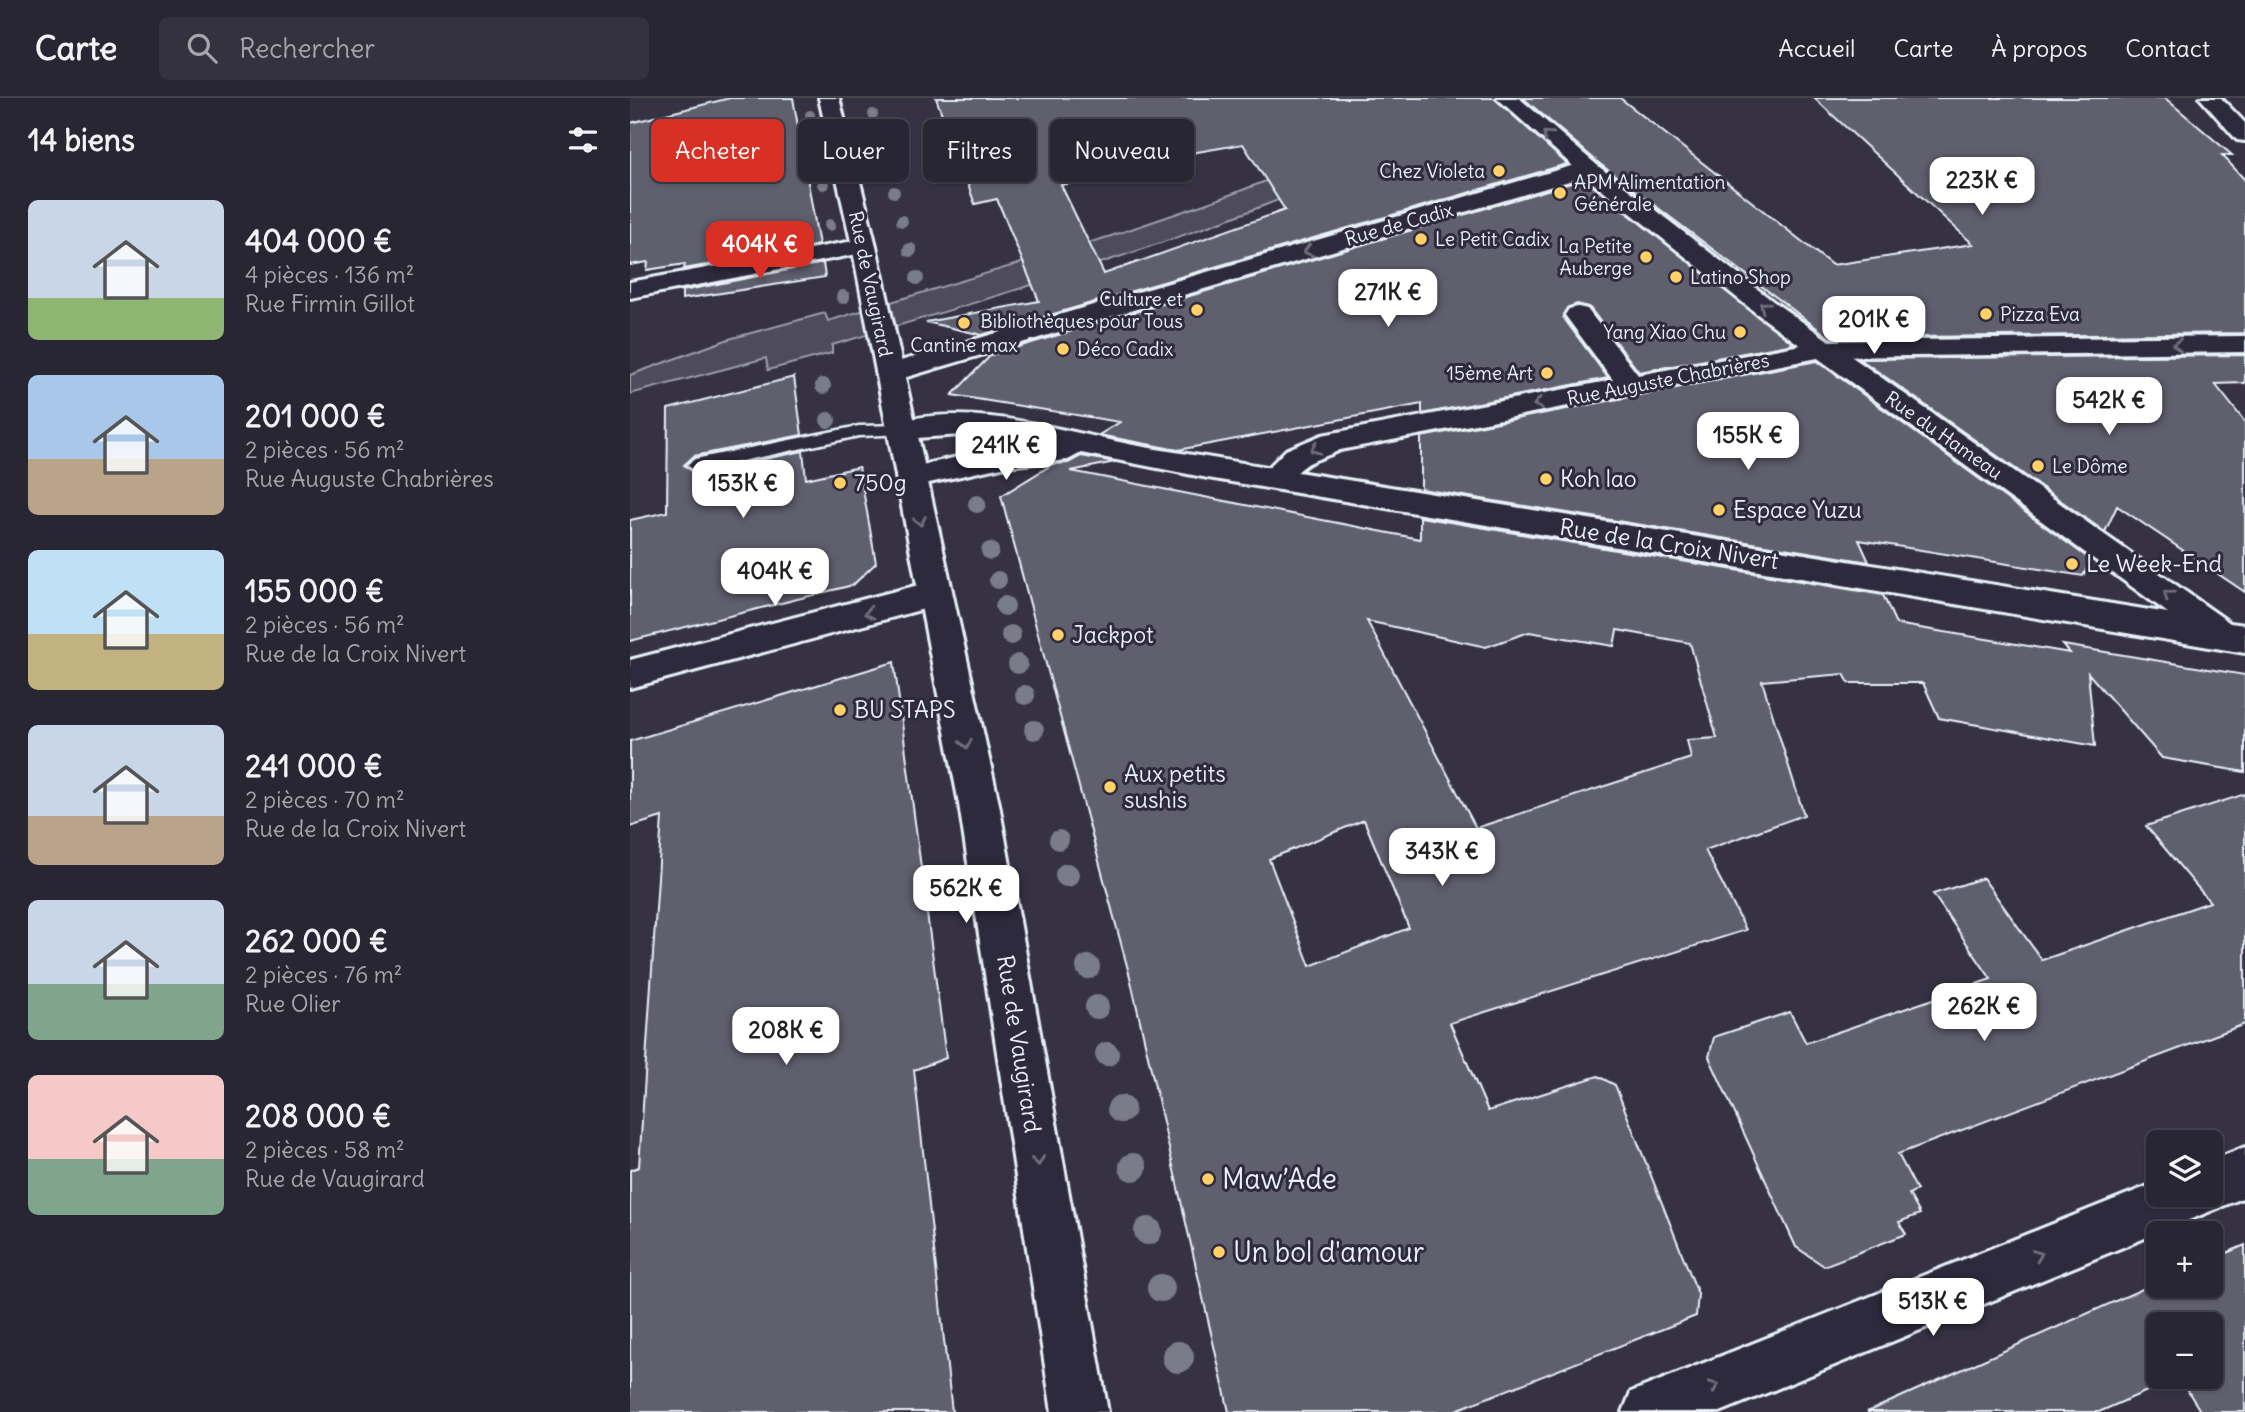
<!DOCTYPE html>
<html lang="fr">
<head>
<meta charset="utf-8">
<style>
  body { margin:0; font-family:Delius,sans-serif; background:#34323f; color:#f1f3f6; height:100vh; display:flex; flex-direction:column; font-size:26px; white-space:nowrap }
  * { box-sizing:border-box; margin:0 }
  p { font-size:23px; color:#a5a5ac }
  .icon { flex:none; width:38px; height:38px; fill:none; stroke:currentColor; stroke-width:2; stroke-linecap:round; stroke-linejoin:round }
  .map { position:relative; flex:1; overflow:hidden }
  .details { display:flex; flex-direction:column; background:#282633; width:630px }
  .details>* { flex:none }
  .hud { position:absolute; left:21px; top:21px; width:665px; height:63px; display:flex; gap:14px }
  .tools { position:absolute; left:1516px; top:1032px; display:grid; gap:14px }
  .tools a { display:grid; place-items:center; width:77px; height:77px; border-radius:10px; background:#282633; box-shadow:0 2px 5px #0004,0 0 0 2px #44434e; font-size:35px }
  .price { position:absolute; translate:-50% -60px; padding:0 16px; border-radius:14px; background:#fff; color:#222; font-size:23px; line-height:46px; filter:drop-shadow(0 2px 4px #0008) }
  .price::after { content:''; position:absolute; left:50%; top:42px; width:21px; height:16px; margin-left:-10px; background:inherit; clip-path:polygon(0 0,100% 0,50% 100%) }
  .price.on { background:#d93025; color:#fff }
  ul { padding:0; list-style:none }
  li { display:flex; align-items:center; gap:21px; height:175px; padding:0 28px }
  li span { display:grid; place-items:center; flex:none; width:196px; height:140px; border-radius:10px; color:#555 }
  li>.icon { margin-inline-start:auto }
  span .icon { width:84px; height:84px; fill:#fffc; stroke-width:1 }
  li b { font-size:30px }
  h2 { display:flex; justify-content:space-between; align-items:center; height:84px; padding:0 28px; font-size:30px }
  .chip { padding:0 24px; border-radius:10px; background:#282633; box-shadow:0 2px 5px #0004,0 0 0 2px #44434e; font-size:24px; line-height:63px }
  .chip.on { background:#d93025; color:#fff }
  header { display:flex; align-items:center; gap:42px; box-sizing:border-box; height:98px; padding:0 35px; background:#282633; border-bottom:2px solid #44434e }
  header strong { font-size:33px }
  nav { display:flex; gap:38px; margin-inline-start:auto; font-size:24px }
  .search { width:490px; height:63px; background:#34323f; display:flex; align-items:center; gap:18px; box-sizing:border-box; padding:0 24px; border-radius:10px; color:#a5a5ac; font-size:26px }
  main { display:flex; flex:1; min-height:0 }
  .map>svg:first-child { display:block }
  .green { fill:#4d4b5c; stroke:#9a9eaa; stroke-width:2 }
  .building { fill:#605e6e; stroke:#e8f1f8; stroke-width:2; fill-rule:evenodd }
  .lines { fill:none; stroke-linecap:round; stroke-linejoin:round }
  .service-casing { stroke:#e8f1f8; stroke-width:5 }
  .minor-casing { stroke:#e8f1f8; stroke-width:6 }
  .tertiary-casing { stroke:#e8f1f8; stroke-width:6 }
  .secondary-casing { stroke:#e8f1f8; stroke-width:6 }
  .service { fill:#2f2a3d; fill-rule:evenodd }
  .minor { fill:#2f2a3d; fill-rule:evenodd }
  .tertiary { fill:#2f2a3d; fill-rule:evenodd }
  .secondary { fill:#2f2a3d; fill-rule:evenodd }
  .tree { fill:#7a7b89 }
  .oneway { stroke:#70707e }
  .poi-dot { fill:#ffd166; stroke:#2f2a3d; stroke-width:2.5 }
  .labels { text-anchor:middle; stroke-width:6; stroke-linejoin:round; paint-order:stroke }
  .far-poi-label { font-size:19px; fill:#e8f1f8; stroke:#2f2a3d; text-anchor:start }
  .far-street-label { font-size:19px; fill:#e8f1f8; stroke:#2f2a3d }
  .poi-label { font-size:23px; fill:#e8f1f8; stroke:#2f2a3d; text-anchor:start }
  .street-label { font-size:23px; fill:#e8f1f8; stroke:#2f2a3d }
  .near-poi-label { font-size:28px; fill:#e8f1f8; stroke:#2f2a3d; text-anchor:start }
</style>
</head>
<body>
<header>
<strong>Carte</strong>
<div class="search"><svg class="icon" aria-label="search" viewBox="0 0 24 24"><circle cx="10" cy="10" r="6"/><path d="M15 15l6 6"/></svg>Rechercher</div>
<nav><a>Accueil</a><a>Carte</a><a>À propos</a><a>Contact</a></nav>
</header>
<main>
<section class="details">
<h2>14 biens<svg class="icon" aria-label="filters" viewBox="0 0 24 24"><path d="M4 7h16M4 17h16"/><circle cx="9" cy="7" r="2"/><circle cx="15" cy="17" r="2"/></svg></h2>
<ul>
<li><span style="background:linear-gradient(#c9d6e8 70%,#8fb573 0)"><svg class="icon" aria-label="home" viewBox="0 0 24 24"><path d="M3 11l9-7 9 7M6 9v11h12V9"/></svg></span><div><b>404 000 €</b><p>4 pièces · 136 m²</p><p>Rue Firmin Gillot</p></div></li>
<li><span style="background:linear-gradient(#a9c7e8 60%,#b9a48a 0)"><svg class="icon" aria-label="home" viewBox="0 0 24 24"><path d="M3 11l9-7 9 7M6 9v11h12V9"/></svg></span><div><b>201 000 €</b><p>2 pièces · 56 m²</p><p>Rue Auguste Chabrières</p></div></li>
<li><span style="background:linear-gradient(#bfe0f5 60%,#c2b280 0)"><svg class="icon" aria-label="home" viewBox="0 0 24 24"><path d="M3 11l9-7 9 7M6 9v11h12V9"/></svg></span><div><b>155 000 €</b><p>2 pièces · 56 m²</p><p>Rue de la Croix Nivert</p></div></li>
<li><span style="background:linear-gradient(#c9d6e8 65%,#b9a48a 0)"><svg class="icon" aria-label="home" viewBox="0 0 24 24"><path d="M3 11l9-7 9 7M6 9v11h12V9"/></svg></span><div><b>241 000 €</b><p>2 pièces · 70 m²</p><p>Rue de la Croix Nivert</p></div></li>
<li><span style="background:linear-gradient(#c9d6e8 60%,#7fa58c 0)"><svg class="icon" aria-label="home" viewBox="0 0 24 24"><path d="M3 11l9-7 9 7M6 9v11h12V9"/></svg></span><div><b>262 000 €</b><p>2 pièces · 76 m²</p><p>Rue Olier</p></div></li>
<li><span style="background:linear-gradient(#f6c9c9 60%,#7fa58c 0)"><svg class="icon" aria-label="home" viewBox="0 0 24 24"><path d="M3 11l9-7 9 7M6 9v11h12V9"/></svg></span><div><b>208 000 €</b><p>2 pièces · 58 m²</p><p>Rue de Vaugirard</p></div></li>
</ul>
</section>
<div class="map">
<svg width="1615" height="1314" viewBox="0 0 1615 1314">
  <rect width="100%" height="100%" fill="#363244"/>
  <filter id="ink" filterUnits="userSpaceOnUse"><feTurbulence type="fractalNoise" baseFrequency=".0143" numOctaves="2"/><feDisplacementMap in="SourceGraphic" scale="14" xChannelSelector="R" yChannelSelector="G"/><feConvolveMatrix kernelMatrix="1 2 1 2 8 2 1 2 1" color-interpolation-filters="sRGB"/></filter>
  <g filter="url(#ink)">
    <path class="green" d="M832,0h46c-214,110 -446,180 -676,247v8l-64,17 -2,-12 -136,36v-19l99,-36 96,-26 3,8 283,-85 108,-37 102,-39z"/>
    <path class="building" d="M100,0h63l26,147 -135,24 1,-5 -38,6 1,-8 -18,3v-142z
      M306,0h558l73,66 -585,171 -56,-13 113,-21 -42,-102 -22,5zM613,46l42,66 -181,64 -43,-89 56,-10 -1,-3 53,-13 -1,-2z
      M893,0h97l212,167 141,-21 -159,-146h351l67,57h-10l23,25v153l-415,5 -230,-174z
      M954,81l210,165 -155,28 -50,-65 -12,-3 -10,4 -4,9 45,61 -186,36v-10l-244,46 -79,-15 21,-13 -168,-27 39,-40z
      M193,165l2,14 -143,22v-8z
      M1615,257v28l-30,1 30,38v170l-128,-86 -12,26 -245,-173z
      M1187,263l274,199 -8,16 -224,-36 10,22 -448,-73v-52z
      M164,279l8,58 -108,21 -10,9 12,9 107,-23 3,28 53,-12 17,96 -23,22 -223,56v-121l37,-8 1,-103z
      M451,358l34,6 -44,9 349,68v-22l463,78 13,29 174,29 -7,-8 182,30v97l-83,-14 -74,-85 7,73 -156,-28 -16,-35h-74l-5,-9 -82,7 42,134 -99,35 41,80 -296,93 38,88 110,-35 17,9 83,209 -2,22 -245,96h-222l-99,-435 -129,-481 52,-32 15,-1zM737,523l119,26 43,-15 85,14 3,-16 73,13 27,95 -30,2 4,18 -215,70zM734,722l45,108 -99,38 -41,-107z
      M264,564l52,396 -32,12 38,342h-322v-242l9,-3 23,-350 -32,10v-86z
      M1615,696v230l-347,130 19,36 -8,4 11,20 -21,8 7,12 -82,32 -28,-19 -87,-190 5,-20 76,-25 16,31 185,-64 -58,-85 50,-16 59,82 168,-58 -64,-76z
      M1615,1147v167h-44l-22,-35h31v-52h-52v52h21l-80,35h-232l291,-130v4h52v-26z"/>
    <g class="lines">
      <defs>
        <path id="service" d="M272,327l6,1v8l-49,2 -164,35 -8,-6 8,-6 164,-33z"/>
        <path id="minor" d="M955,64l11,7 -3,5 -693,205 -10,3 -10,-3 -4,-6 4,-6z
          M234,141l9,2 3,5 -3,5 -243,47v-16z
          M948,209l9,2 51,66 185,-34 422,-5v16l-422,5 -483,93c-10,5 -21,8 -31,13 -18,11 -23,29 -47,22l-4,-7 28,-28 36,-15 291,-55 -48,-65 4,-6z
          M304,483l12,4 5,9 -5,9 -316,85v-28z
          M1615,1049v50l-525,215h-97l8,-20 527,-210v13h52v-34z"/>
        <path id="tertiary" d="M867,0h22l79,68 176,136 456,321 15,2v28l-1037,-175 -127,-25 -13,7 -62,6 -95,21 -11,-3 -4,-7 4,-7 106,-24 32,-3 -62,-9 -74,5 -10,-2 -5,-7 5,-7c87,-23 172,10 258,25l1018,165 -412,-300 -173,-138z
          M1570,0h21l24,25v18l-8,-1z"/>
        <path id="secondary" d="M189,0h20l37,148 123,558 109,608h-56l-93,-608 -107,-558z"/>
      </defs>
      <use href="#service" class="service-casing"/>
      <use href="#minor" class="minor-casing"/>
      <use href="#tertiary" class="tertiary-casing"/>
      <use href="#secondary" class="secondary-casing"/>
      <use href="#service" class="service"/>
      <use href="#minor" class="minor"/>
      <use href="#tertiary" class="tertiary"/>
      <use href="#secondary" class="secondary"/>
    </g>
    <g class="tree">
      <circle cx="243" cy="16" r="5"/>
      <circle cx="180" cy="17" r="5"/>
      <circle cx="249" cy="40" r="6"/>
      <circle cx="185" cy="47" r="6"/>
      <circle cx="255" cy="63" r="6"/>
      <circle cx="193" cy="86" r="6"/>
      <circle cx="264" cy="94" r="6"/>
      <circle cx="272" cy="123" r="6"/>
      <circle cx="200" cy="127" r="6"/>
      <circle cx="280" cy="152" r="7"/>
      <circle cx="287" cy="180" r="7"/>
      <circle cx="213" cy="199" r="7"/>
      <circle cx="193" cy="288" r="8"/>
      <circle cx="198" cy="322" r="8"/>
      <circle cx="347" cy="406" r="9"/>
      <circle cx="360" cy="453" r="9"/>
      <circle cx="368" cy="482" r="9"/>
      <circle cx="375" cy="508" r="10"/>
      <circle cx="381" cy="537" r="10"/>
      <circle cx="388" cy="566" r="10"/>
      <circle cx="395" cy="597" r="10"/>
      <circle cx="404" cy="632" r="10"/>
      <circle cx="429" cy="742" r="10"/>
      <circle cx="437" cy="777" r="12"/>
      <circle cx="458" cy="869" r="12"/>
      <circle cx="467" cy="909" r="12"/>
      <circle cx="477" cy="956" r="12"/>
      <circle cx="491" cy="1011" r="14"/>
      <circle cx="503" cy="1069" r="14"/>
      <circle cx="518" cy="1133" r="14"/>
      <circle cx="531" cy="1190" r="14"/>
      <circle cx="548" cy="1259" r="16"/>
    </g>
    <defs><path id="oneway-chevron" d="M-2-3.5L2.5 0L-2 3.5" fill="none" stroke-width="1.6" stroke-linecap="round" stroke-linejoin="round" transform="scale(1.75)"/></defs>
    <g class="oneway">
      <use href="#oneway-chevron" transform="translate(917 37) rotate(-138)"/>
      <use href="#oneway-chevron" transform="translate(678 153) rotate(164)"/>
      <use href="#oneway-chevron" transform="translate(1134 208) rotate(-143)"/>
      <use href="#oneway-chevron" transform="translate(1547 247) rotate(179)"/>
      <use href="#oneway-chevron" transform="translate(908 306) rotate(169)"/>
      <use href="#oneway-chevron" transform="translate(685 351) rotate(158)"/>
      <use href="#oneway-chevron" transform="translate(290 423) rotate(79)"/>
      <use href="#oneway-chevron" transform="translate(1538 497) rotate(-144)"/>
      <use href="#oneway-chevron" transform="translate(239 515) rotate(166)"/>
      <use href="#oneway-chevron" transform="translate(336 646) rotate(78)"/>
      <use href="#oneway-chevron" transform="translate(408 1063) rotate(81)"/>
      <use href="#oneway-chevron" transform="translate(1408 1157) rotate(-22)"/>
      <use href="#oneway-chevron" transform="translate(1084 1288) rotate(-22)"/>
    </g>
  </g>
  <g class="poi-dot">
    <circle cx="869" cy="73" r="7"/>
    <circle cx="930" cy="95" r="7"/>
    <circle cx="791" cy="141" r="7"/>
    <circle cx="1016" cy="159" r="7"/>
    <circle cx="1046" cy="179" r="7"/>
    <circle cx="567" cy="212" r="7"/>
    <circle cx="1356" cy="216" r="7"/>
    <circle cx="334" cy="225" r="7"/>
    <circle cx="1110" cy="234" r="7"/>
    <circle cx="433" cy="251" r="7"/>
    <circle cx="917" cy="275" r="7"/>
    <circle cx="1408" cy="368" r="7"/>
    <circle cx="916" cy="381" r="7"/>
    <circle cx="210" cy="385" r="7"/>
    <circle cx="1089" cy="412" r="7"/>
    <circle cx="1442" cy="466" r="7"/>
    <circle cx="428" cy="537" r="7"/>
    <circle cx="210" cy="612" r="7"/>
    <circle cx="480" cy="689" r="7"/>
    <circle cx="578" cy="1081" r="7"/>
    <circle cx="589" cy="1154" r="7"/>
  </g>
  <g class="labels">
    <g class="far-poi-label">
      <text x="855" y="80" text-anchor="end">Chez Violeta</text>
      <text x="944" y="91">APM Alimentation<tspan x="944" dy="22">Générale</tspan></text>
      <text x="805" y="148">Le Petit Cadix</text>
      <text x="1002" y="155" text-anchor="end">La Petite<tspan x="1002" dy="22">Auberge</tspan></text>
      <text x="1060" y="186">Latino Shop</text>
      <text x="553" y="208" text-anchor="end">Culture et<tspan x="553" dy="22">Bibliothèques pour Tous</tspan></text>
      <text x="1370" y="223">Pizza Eva</text>
      <text x="1096" y="241" text-anchor="end">Yang Xiao Chu</text>
      <text x="334" y="254" text-anchor="middle">Cantine max</text>
      <text x="447" y="258">Déco Cadix</text>
      <text x="903" y="282" text-anchor="end">15ème Art</text>
      <text x="1422" y="375">Le Dôme</text>
    </g>
    <g class="far-street-label">
      <text transform="translate(769 126) rotate(-16)" y="7">Rue de Cadix</text>
      <text transform="translate(241 186) rotate(78)" y="7">Rue de Vaugirard</text>
      <text transform="translate(1038 281) rotate(-11)" y="7">Rue Auguste Chabrières</text>
      <text transform="translate(1314 337) rotate(35)" y="7">Rue du Hameau</text>
    </g>
    <g class="poi-label">
      <text x="930" y="389">Koh lao</text>
      <text x="224" y="393">750g</text>
      <text x="1103" y="420">Espace Yuzu</text>
      <text x="1456" y="474">Le Week-End</text>
      <text x="442" y="545">Jackpot</text>
      <text x="224" y="620">BU STAPS</text>
      <text x="494" y="684">Aux petits<tspan x="494" dy="26">sushis</tspan></text>
    </g>
    <g class="street-label">
      <text transform="translate(1039 446) rotate(9)" y="8">Rue de la Croix Nivert</text>
      <text transform="translate(389 946) rotate(81)" y="8">Rue de Vaugirard</text>
    </g>
    <g class="near-poi-label">
      <text x="592" y="1091">Maw’Ade</text>
      <text x="603" y="1164">Un bol d'amour</text>
    </g>
  </g>
</svg>
<div class="tools">
<a><svg class="icon" aria-label="layers" viewBox="0 0 24 24"><path d="M12 4l9 5-9 5-9-5zM3 14l9 5 9-5"/></svg></a>
<a>+</a>
<a>−</a>
</div>
<b class="price" style="left:1352px;top:119px">223K €</b>
<b class="price on" style="left:130px;top:183px">404K €</b>
<b class="price" style="left:758px;top:231px">271K €</b>
<b class="price" style="left:1244px;top:258px">201K €</b>
<b class="price" style="left:1479px;top:339px">542K €</b>
<b class="price" style="left:1118px;top:374px">155K €</b>
<b class="price" style="left:376px;top:384px">241K €</b>
<b class="price" style="left:113px;top:422px">153K €</b>
<b class="price" style="left:145px;top:510px">404K €</b>
<b class="price" style="left:812px;top:790px">343K €</b>
<b class="price" style="left:336px;top:827px">562K €</b>
<b class="price" style="left:1354px;top:945px">262K €</b>
<b class="price" style="left:156px;top:969px">208K €</b>
<b class="price" style="left:1303px;top:1240px">513K €</b>
<div class="hud">
<a class="chip on">Acheter</a>
<a class="chip">Louer</a>
<a class="chip">Filtres</a>
<a class="chip">Nouveau</a>
</div>
</div>
</main>
</body>
</html>
